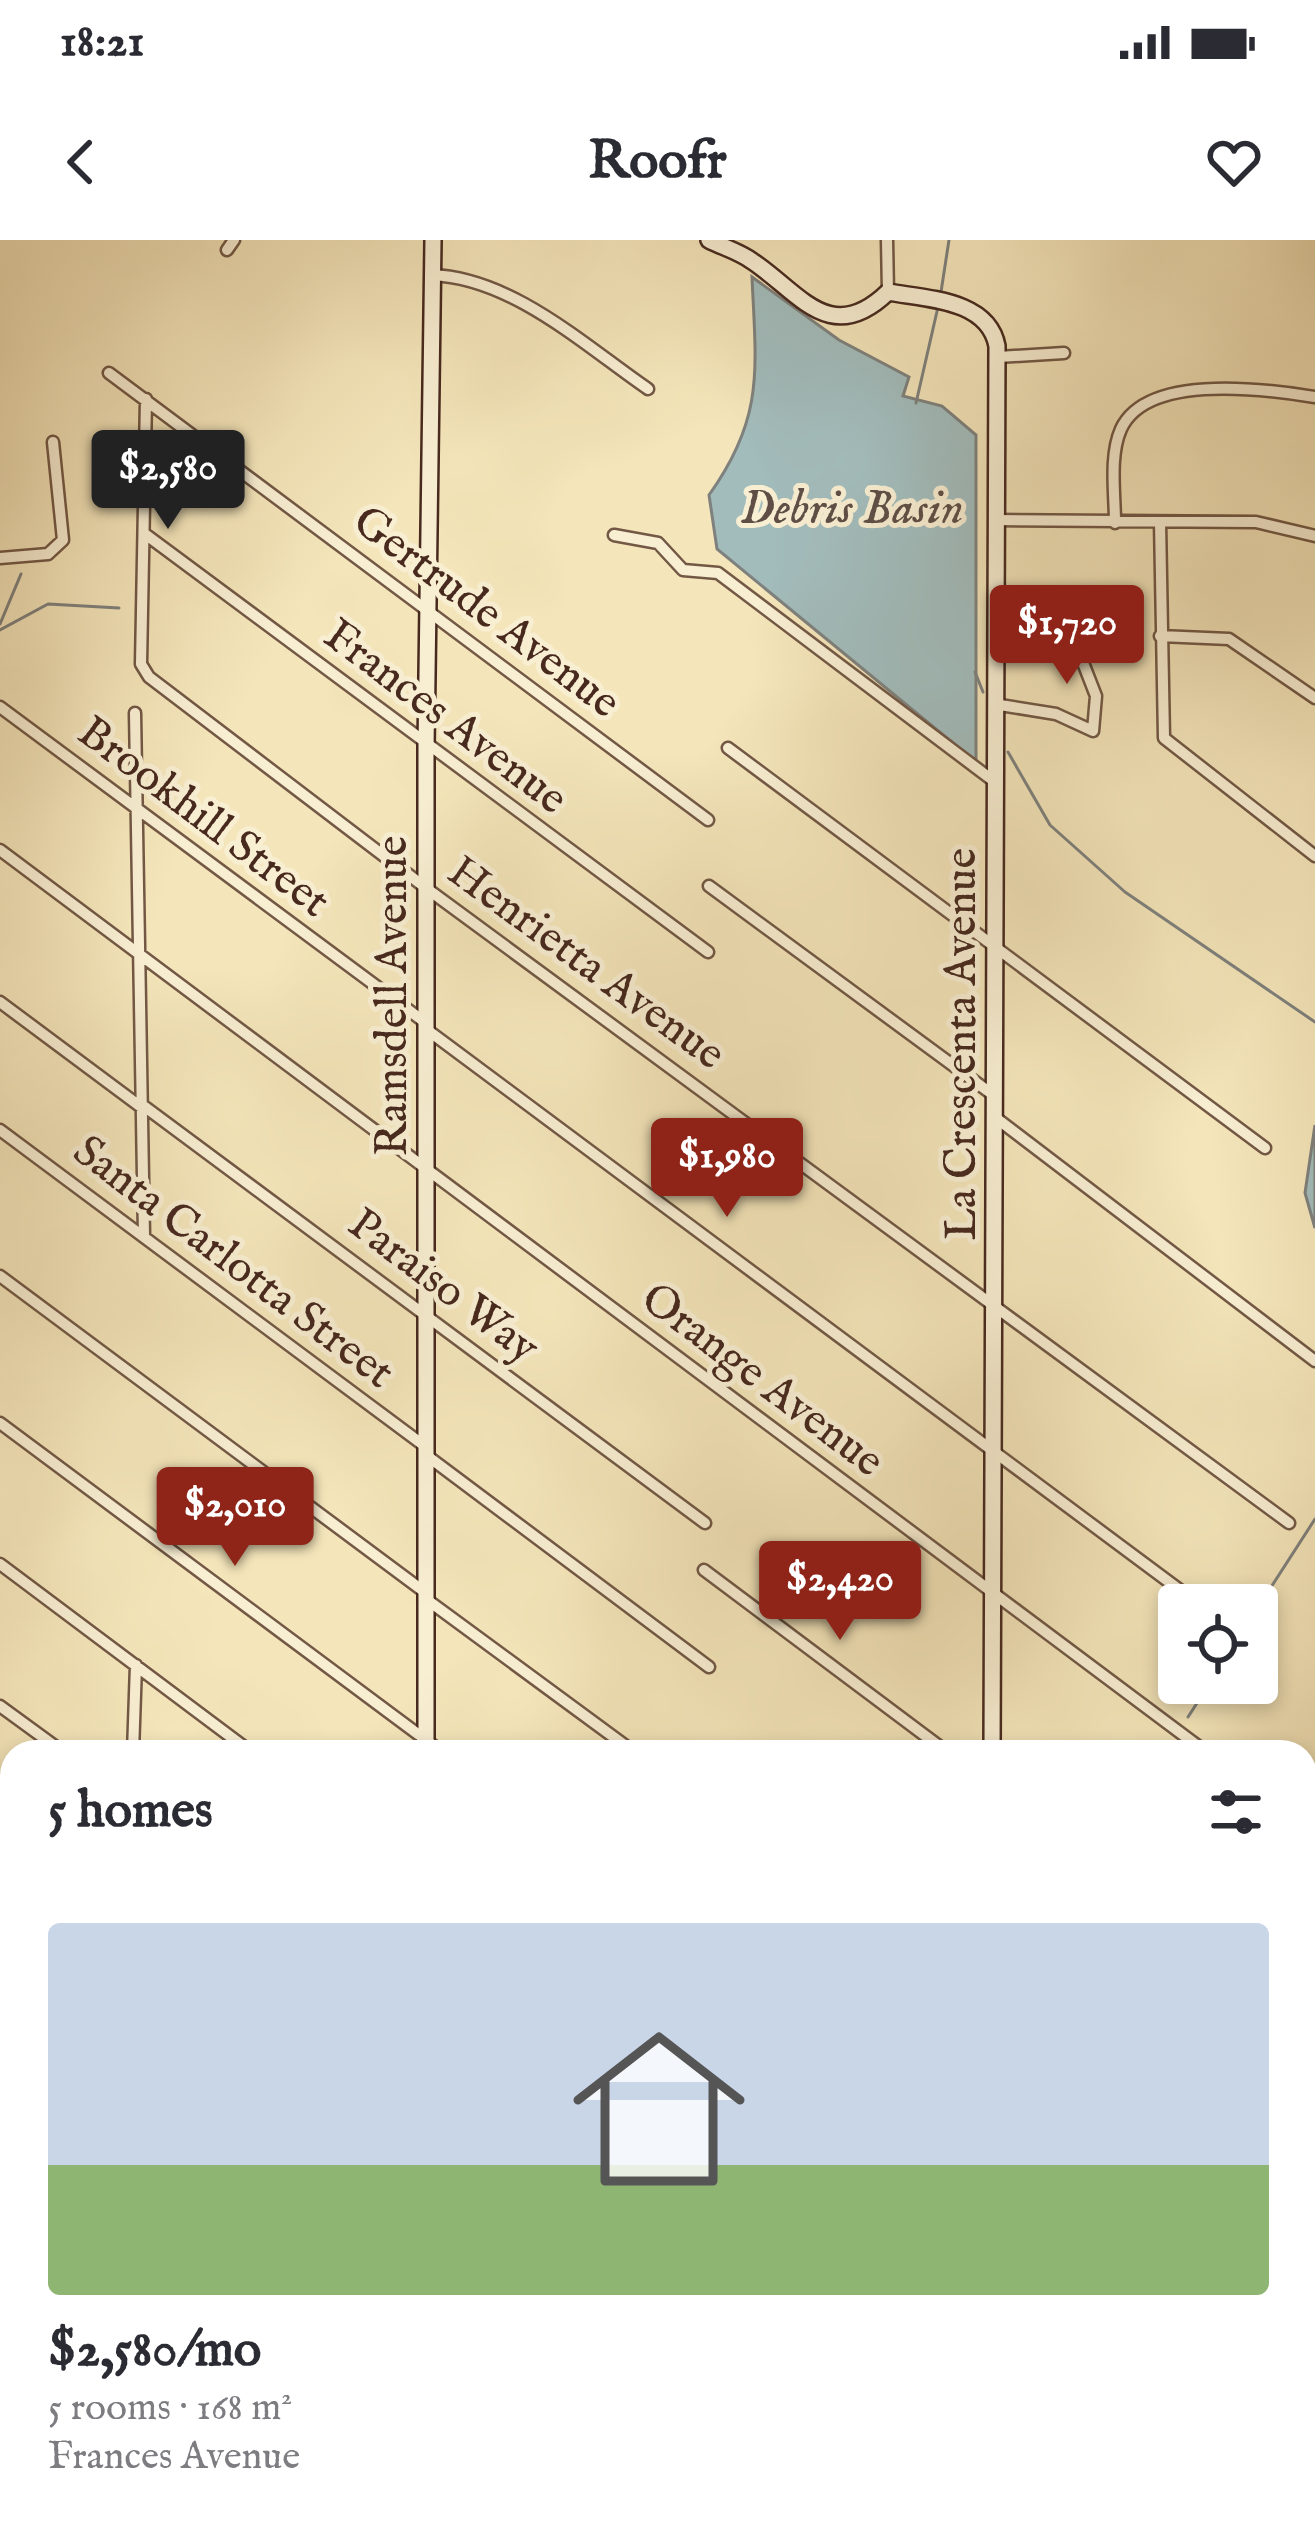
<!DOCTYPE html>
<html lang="en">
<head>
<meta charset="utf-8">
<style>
  body { margin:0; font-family:"IM FELL English",serif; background:#f7f7f7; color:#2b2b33; height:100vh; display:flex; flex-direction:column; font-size:45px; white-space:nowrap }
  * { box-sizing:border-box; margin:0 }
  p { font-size:39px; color:#7c7c81 }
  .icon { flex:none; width:66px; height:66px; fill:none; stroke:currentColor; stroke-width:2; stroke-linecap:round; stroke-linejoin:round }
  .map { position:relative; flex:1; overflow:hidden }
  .panel { position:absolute; left:0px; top:1500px; width:1317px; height:804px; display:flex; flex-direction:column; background:#fff; border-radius:36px 36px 0 0; box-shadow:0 6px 18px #0003 }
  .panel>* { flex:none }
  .tools { position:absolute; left:1158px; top:1344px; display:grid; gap:24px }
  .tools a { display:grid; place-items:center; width:120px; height:120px; border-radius:12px; background:#fff; box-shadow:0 6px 18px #0003; font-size:60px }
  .price { position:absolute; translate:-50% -102px; padding:0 27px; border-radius:12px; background:#8f2418; color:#fff; font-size:39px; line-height:78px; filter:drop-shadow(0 3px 6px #0008) }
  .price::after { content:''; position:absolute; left:50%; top:72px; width:36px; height:27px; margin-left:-18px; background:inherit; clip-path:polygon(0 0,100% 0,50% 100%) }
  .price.on { background:#222; color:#fff }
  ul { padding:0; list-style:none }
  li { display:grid; align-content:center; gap:24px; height:636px; padding:0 48px }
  li span { display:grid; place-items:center; height:372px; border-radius:12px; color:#555 }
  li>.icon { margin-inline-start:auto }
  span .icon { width:216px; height:216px; fill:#fffc; stroke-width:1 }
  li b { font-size:51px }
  h2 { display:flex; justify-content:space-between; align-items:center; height:144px; padding:0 48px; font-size:51px }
  .status { display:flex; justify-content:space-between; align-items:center; height:84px; padding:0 60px; background:#fff; direction:ltr }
  .status svg { height:33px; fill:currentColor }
  header { display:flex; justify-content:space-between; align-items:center; height:156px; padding:0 48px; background:#fff; font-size:54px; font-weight:800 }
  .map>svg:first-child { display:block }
  .water { fill:#a2bcbc; stroke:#7e817d; stroke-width:3 }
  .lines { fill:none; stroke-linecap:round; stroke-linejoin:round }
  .stream { stroke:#7e817d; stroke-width:3 }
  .street-casing { stroke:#725845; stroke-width:15 }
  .secondary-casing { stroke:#47291e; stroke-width:20 }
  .primary-casing { stroke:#47291e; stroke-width:21 }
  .street { stroke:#f8eed2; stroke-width:10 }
  .secondary { stroke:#f8eed2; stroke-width:15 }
  .primary { stroke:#f4e5ba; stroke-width:16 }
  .labels { text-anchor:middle; stroke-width:10; stroke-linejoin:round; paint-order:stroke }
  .street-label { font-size:45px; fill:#47291e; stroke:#f8eed2 }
  .water-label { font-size:48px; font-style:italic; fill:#5e4e46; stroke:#f8eed2 }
</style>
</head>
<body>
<div class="status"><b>18:21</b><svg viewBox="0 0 49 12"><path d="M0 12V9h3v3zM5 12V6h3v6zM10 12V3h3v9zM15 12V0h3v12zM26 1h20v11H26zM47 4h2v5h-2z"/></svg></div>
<header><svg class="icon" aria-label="back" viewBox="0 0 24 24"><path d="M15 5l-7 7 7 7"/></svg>Roofr<svg class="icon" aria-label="heart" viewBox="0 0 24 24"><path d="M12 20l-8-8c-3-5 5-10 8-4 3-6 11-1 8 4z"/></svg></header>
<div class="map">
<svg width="1315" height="2304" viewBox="0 0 1315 2304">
  <rect width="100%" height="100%" fill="#f4e5ba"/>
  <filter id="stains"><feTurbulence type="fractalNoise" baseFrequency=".00167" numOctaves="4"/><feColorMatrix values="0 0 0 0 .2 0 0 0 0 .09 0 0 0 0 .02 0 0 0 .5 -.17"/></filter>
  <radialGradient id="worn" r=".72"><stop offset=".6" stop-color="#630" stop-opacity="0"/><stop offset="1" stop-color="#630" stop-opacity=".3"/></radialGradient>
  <path class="water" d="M752,37l87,63 70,37 -6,19 39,10 34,29v327l-259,-213 -8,-54c56,-78 47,-126 43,-218z
    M1315,885v103l-10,-35z"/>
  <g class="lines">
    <path class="stream" d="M941,52l8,-52
      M916,163l22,-96
      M0,384l21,-50
      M0,390l48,-26 71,4
      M975,432l8,20
      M1008,512l42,73 75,67 190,130
      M1257,1369l58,-90
      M1188,1477l22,-34
      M1166,1512l6,-10
      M644,2304l8,-12"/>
    <defs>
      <path id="street" d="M887,0l1,52
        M227,10l7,-10
        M432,35c80,3 152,70 216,114
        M998,117l66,-4
        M109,133l599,447
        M146,159l-5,265 8,13 277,211 863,635
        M996,280l260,2 59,14
        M1160,282l4,216 151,118
        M1115,283c0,-29 -6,-67 6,-94 26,-56 144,-40 194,-32
        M145,294l563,418
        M614,295l44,8 25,27 35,3 277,209
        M0,318l48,-4 15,-14 -10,-98
        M1160,396l69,3 86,59
        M994,464l62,10 37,17 3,-35 -37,-95
        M0,467l426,316
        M135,473l9,522
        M728,508l537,400
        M0,610l1206,902
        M709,646l287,211
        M0,762l141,105
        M426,789l774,576
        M141,864l564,419
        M996,878l319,243
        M0,890l426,317
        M0,1036l426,317
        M0,1183l442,329
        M426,1215l283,212
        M0,1324l251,188
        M704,1330l243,182
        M426,1359l208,153
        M0,1466l63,46
        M133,1512l3,-87
        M1305,1586l10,7
        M0,1608l12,9
        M0,1743l12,9
        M1305,2220v-205
        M729,2292l16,12
        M1105,2292l16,12
        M126,2304v-12
        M847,2304v-12
        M1304,2304v-12"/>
      <path id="secondary" d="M709,0c14,7 31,12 43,21 47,31 78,87 136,31 38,7 100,7 109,54l-5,1406
        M426,1512v-1005l7,-507
        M415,2292v12
        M990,2304l1,-12"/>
      <path id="primary" d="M0,2038l12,9
        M337,2292l16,12"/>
    </defs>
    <use href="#street" class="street-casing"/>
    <use href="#secondary" class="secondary-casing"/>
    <use href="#primary" class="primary-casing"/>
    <use href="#street" class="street"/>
    <use href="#secondary" class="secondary"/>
    <use href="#primary" class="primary"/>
  </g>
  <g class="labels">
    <g class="street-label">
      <text transform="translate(488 370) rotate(37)" y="16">Gertrude Avenue</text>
      <text transform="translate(447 475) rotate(37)" y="16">Frances Avenue</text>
      <text transform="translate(205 575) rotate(37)" y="16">Brookhill Street</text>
      <text transform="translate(588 721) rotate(36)" y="16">Henrietta Avenue</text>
      <text transform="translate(390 756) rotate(-90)" y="16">Ramsdell Avenue</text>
      <text transform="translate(959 804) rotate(-90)" y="16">La Crescenta Avenue</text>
      <text transform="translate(235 1020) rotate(37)" y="16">Santa Carlotta Street</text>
      <text transform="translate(445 1044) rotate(37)" y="16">Paraiso Way</text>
      <text transform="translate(764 1138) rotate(37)" y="16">Orange Avenue</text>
    </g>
    <g class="water-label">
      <text x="852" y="283">Debris Basin</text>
    </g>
  </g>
  <rect width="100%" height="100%" filter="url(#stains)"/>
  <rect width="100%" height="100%" fill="url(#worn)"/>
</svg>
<div class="tools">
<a><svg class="icon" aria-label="locate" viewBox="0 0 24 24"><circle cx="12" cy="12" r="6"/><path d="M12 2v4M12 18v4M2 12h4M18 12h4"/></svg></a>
</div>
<b class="price on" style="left:168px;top:292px">$2,580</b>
<b class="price" style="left:1067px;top:447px">$1,720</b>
<b class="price" style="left:727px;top:980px">$1,980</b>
<b class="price" style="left:235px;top:1329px">$2,010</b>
<b class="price" style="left:840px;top:1403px">$2,420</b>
<section class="panel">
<h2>5 homes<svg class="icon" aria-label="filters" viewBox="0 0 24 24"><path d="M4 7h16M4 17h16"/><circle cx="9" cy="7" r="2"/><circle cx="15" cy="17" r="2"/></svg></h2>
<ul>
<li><span style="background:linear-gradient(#c9d6e8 65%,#8fb573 0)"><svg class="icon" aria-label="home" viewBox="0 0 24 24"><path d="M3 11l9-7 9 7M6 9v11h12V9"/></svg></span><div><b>$2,580/mo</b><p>5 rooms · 168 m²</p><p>Frances Avenue</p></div></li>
</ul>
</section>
</div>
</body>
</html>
